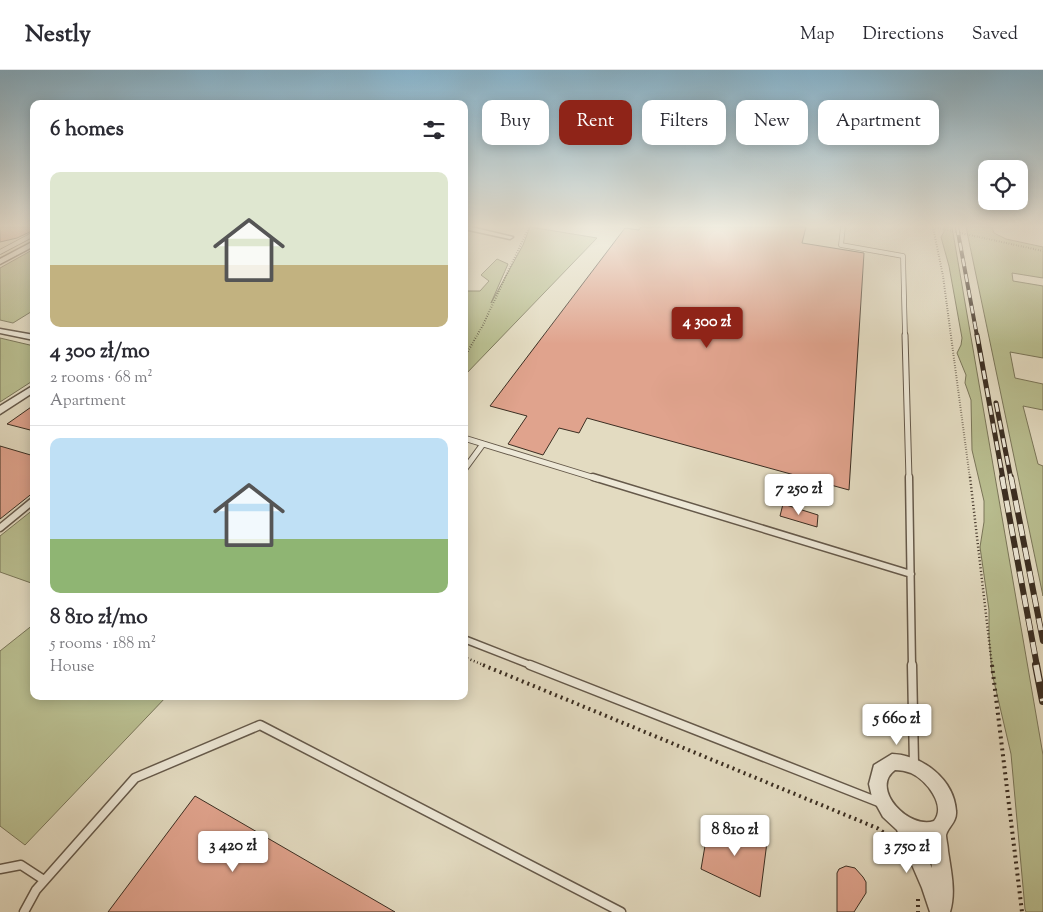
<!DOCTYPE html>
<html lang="en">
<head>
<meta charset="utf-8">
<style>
  body { margin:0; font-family:"Sorts Mill Goudy",serif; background:#f7f7f7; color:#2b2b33; height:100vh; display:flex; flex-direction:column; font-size:19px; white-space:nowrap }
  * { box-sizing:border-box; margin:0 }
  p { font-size:16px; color:#7c7c81 }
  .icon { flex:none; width:28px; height:28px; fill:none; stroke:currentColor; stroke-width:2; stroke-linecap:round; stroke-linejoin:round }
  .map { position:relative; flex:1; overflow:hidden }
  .side { position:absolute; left:30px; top:30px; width:438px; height:600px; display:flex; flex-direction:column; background:#fff; border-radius:10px; box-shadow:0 2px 12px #0003 }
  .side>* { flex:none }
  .guide { position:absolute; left:482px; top:30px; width:475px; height:45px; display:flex; gap:10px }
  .tools { position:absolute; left:978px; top:90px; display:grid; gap:10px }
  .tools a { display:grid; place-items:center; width:50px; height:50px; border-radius:10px; background:#fff; box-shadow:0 2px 12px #0003; font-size:25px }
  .price { position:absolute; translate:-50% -42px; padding:0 11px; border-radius:5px; background:#fff; color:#222; font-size:16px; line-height:32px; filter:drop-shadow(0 1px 2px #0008) }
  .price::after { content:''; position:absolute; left:50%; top:30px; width:15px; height:11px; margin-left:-8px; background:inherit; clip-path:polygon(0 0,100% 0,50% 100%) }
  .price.on { background:#8f2418; color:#fff }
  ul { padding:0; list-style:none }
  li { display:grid; align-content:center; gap:10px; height:265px; padding:0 20px }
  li+li { border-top:1px solid #e1e1e2 }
  li span { display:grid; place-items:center; height:155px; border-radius:10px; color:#555 }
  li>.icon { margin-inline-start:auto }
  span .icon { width:90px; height:90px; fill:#fffc; stroke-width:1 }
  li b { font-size:21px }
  h2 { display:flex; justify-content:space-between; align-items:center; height:60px; padding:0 20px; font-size:21px }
  .chip { padding:0 18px; border-radius:10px; background:#fff; box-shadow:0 2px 12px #0003; font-size:18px; line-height:45px }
  .chip.on { background:#8f2418; color:#fff }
  header { display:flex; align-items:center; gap:30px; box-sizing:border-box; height:70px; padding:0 25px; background:#fff; border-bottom:1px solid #e1e1e2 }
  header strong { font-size:24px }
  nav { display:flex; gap:28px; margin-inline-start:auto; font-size:18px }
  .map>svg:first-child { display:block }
  .green { fill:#b9be90; stroke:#7a7659 }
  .building { fill:#e0a38d; stroke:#3b2e22 }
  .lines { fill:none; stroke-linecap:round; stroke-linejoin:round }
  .lane-far3-casing { stroke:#65594a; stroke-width:5.5 }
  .lane-far2-casing { stroke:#65594a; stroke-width:7 }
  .lane-far1-casing { stroke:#65594a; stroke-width:9 }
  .lane-casing { stroke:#65594a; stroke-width:11 }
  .street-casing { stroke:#65594a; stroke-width:3 }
  .path-far2 { stroke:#3b2e22; stroke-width:2; stroke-dasharray:0.5 2; stroke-linecap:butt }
  .path-far1 { stroke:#3b2e22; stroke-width:2.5; stroke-dasharray:1 2.5; stroke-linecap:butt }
  .path { stroke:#3b2e22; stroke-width:4; stroke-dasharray:2 4; stroke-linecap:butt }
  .lane-far3 { stroke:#ede8d7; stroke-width:4 }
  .lane-far2 { stroke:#ede8d7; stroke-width:5 }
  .lane-far1 { stroke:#ede8d7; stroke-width:6 }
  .lane { stroke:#ede8d7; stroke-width:8 }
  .street { fill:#ede8d7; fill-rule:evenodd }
  .rail-far3-casing { stroke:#3b2e22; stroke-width:4 }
  .rail-far2-casing { stroke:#3b2e22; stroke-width:5 }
  .rail-far1-casing { stroke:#3b2e22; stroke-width:6 }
  .rail-casing { stroke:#3b2e22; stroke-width:8 }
  .rail-far3 { stroke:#ede8d7; stroke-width:2.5; stroke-dasharray:8; stroke-linecap:butt }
  .rail-far2 { stroke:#ede8d7; stroke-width:3; stroke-dasharray:9; stroke-linecap:butt }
  .rail-far1 { stroke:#ede8d7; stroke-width:4.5; stroke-dasharray:12; stroke-linecap:butt }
  .rail { stroke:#ede8d7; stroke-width:5.5; stroke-dasharray:17; stroke-linecap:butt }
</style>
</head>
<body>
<header>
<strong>Nestly</strong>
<nav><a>Map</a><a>Directions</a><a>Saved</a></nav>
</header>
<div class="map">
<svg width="1043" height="842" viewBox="0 0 1043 842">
  <rect width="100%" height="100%" fill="#e3dbc1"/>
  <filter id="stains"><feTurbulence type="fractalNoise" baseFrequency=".004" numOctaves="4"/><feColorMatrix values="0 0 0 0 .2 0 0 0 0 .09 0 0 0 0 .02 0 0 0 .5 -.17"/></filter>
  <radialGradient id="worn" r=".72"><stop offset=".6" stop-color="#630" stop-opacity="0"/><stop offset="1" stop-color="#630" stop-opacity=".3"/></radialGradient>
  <path class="green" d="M530,157l67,11 -133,138v-25l3,-7 -3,2v-55h16l9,-10 -8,-6 16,-16 11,5 -17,39 32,-58z
    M944,157h8l91,528v157h-17l-1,-3 -14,-155 -19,-81 -3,-36v-27l-9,-63 4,-25v-21l-12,-51 -1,-50 -6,-17 1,-8 -9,-22 4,-8 1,-7 -13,-72 -8,-29 3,-5z
    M966,157h26l2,6 12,6 37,8v31l-31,-5 1,8 30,5v72l-33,-6 5,26 28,6v26l-20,-4 15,58 5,2v130z
    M34,179v61l-21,13 -13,-3v-52z
    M0,268l34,8v34l-34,22z
    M34,439v75l-34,-12v-36z
    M34,554v72h133l-142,149 -25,-19v-175z"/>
  <path class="building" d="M0,157h34v3l-17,8 -17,4z
    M641,157h165l-4,16 62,10 -15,237 -262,-72 -8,15 -20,-5 -16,27 -35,-11 19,-28 -37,-10 135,-178 14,2z
    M34,335v26l-27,-7z
    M0,376l34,10v36l-34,27z
    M783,434l35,11 -1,12 -37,-11z
    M195,726l200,116h-287z
    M710,747l57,25 -7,55 -59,-28z
    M846,796l9,2 8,9 3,5v11l-12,19h-17v-39l2,-4z"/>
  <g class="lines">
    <defs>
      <path id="lane-far3" d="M843,157l-2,18 62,11 2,80
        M0,182l34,-18"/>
      <path id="lane-far2" d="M905,265l4,144
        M464,368l134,41
        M464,400l19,-26"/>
      <path id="lane-far1" d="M593,407l318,97
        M909,407l3,189
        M0,458l34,-28
        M464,569l69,27"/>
      <path id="lane" d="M530,595l351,138
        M912,595l2,99
        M0,799l21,-4 23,15
        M24,842l12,-22 99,-112 125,-53 361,187"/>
      <path id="street" d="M464,157h7l42,10 -3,2 -46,-10z
        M34,171v5l-34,18v-5z
        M0,259l34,6v5l-34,-7z
        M34,315v7l-34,22v-8z
        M892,684c30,1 62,25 64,57 1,11 -8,16 -10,24 0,4 2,11 2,16 3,20 8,41 2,61h-20l-8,-24 -25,-58 -14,-13 -11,-20 -3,-13 5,-19zM895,700c5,0 11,1 16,3 15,7 36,32 23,48 -24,9 -65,-32 -39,-51zM919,770l10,1 3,27z"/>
    </defs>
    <use href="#lane-far3" class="lane-far3-casing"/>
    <use href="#lane-far2" class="lane-far2-casing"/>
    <use href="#lane-far1" class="lane-far1-casing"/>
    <use href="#lane" class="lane-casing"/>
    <use href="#street" class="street-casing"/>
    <path class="path-far2" d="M933,157l10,49 27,203
      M933,157l110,24
      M464,288l19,-33 46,-98"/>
    <path class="path-far1" d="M970,407l22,189
      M464,587l22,9"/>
    <path class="path" d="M483,595l394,163 16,11
      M992,595l30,247
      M918,829v13"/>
    <use href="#lane-far3" class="lane-far3"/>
    <use href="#lane-far2" class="lane-far2"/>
    <use href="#lane-far1" class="lane-far1"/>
    <use href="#lane" class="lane"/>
    <use href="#street" class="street"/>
    <defs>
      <path id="rail-far3" d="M957,157l20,109"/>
      <path id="rail-far2" d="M977,265l26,144
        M996,333l15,76"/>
      <path id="rail-far1" d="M1002,407l35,189
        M1011,407l32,164"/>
      <path id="rail" d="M1036,595l7,36"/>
    </defs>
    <use href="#rail-far3" class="rail-far3-casing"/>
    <use href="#rail-far2" class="rail-far2-casing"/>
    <use href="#rail-far1" class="rail-far1-casing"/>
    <use href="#rail" class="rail-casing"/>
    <use href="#rail-far3" class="rail-far3"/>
    <use href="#rail-far2" class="rail-far2"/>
    <use href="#rail-far1" class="rail-far1"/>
    <use href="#rail" class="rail"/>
  </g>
  <linearGradient id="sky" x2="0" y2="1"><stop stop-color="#87b7d2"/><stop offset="0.57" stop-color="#f2efe3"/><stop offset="1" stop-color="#f2efe3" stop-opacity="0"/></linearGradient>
  <rect width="1043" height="274" fill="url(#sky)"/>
  <rect width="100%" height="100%" filter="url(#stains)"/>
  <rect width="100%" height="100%" fill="url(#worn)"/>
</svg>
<div class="tools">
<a><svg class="icon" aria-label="locate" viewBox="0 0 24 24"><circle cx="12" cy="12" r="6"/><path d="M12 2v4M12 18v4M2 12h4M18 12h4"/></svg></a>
</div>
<b class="price on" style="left:707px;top:279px">4 300 zł</b>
<b class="price" style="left:799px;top:446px">7 250 zł</b>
<b class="price" style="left:897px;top:676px">5 660 zł</b>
<b class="price" style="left:735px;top:787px">8 810 zł</b>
<b class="price" style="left:233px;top:803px">3 420 zł</b>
<b class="price" style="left:907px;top:804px">3 750 zł</b>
<div class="guide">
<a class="chip">Buy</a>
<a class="chip on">Rent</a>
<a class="chip">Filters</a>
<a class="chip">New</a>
<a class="chip">Apartment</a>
</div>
<section class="side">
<h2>6 homes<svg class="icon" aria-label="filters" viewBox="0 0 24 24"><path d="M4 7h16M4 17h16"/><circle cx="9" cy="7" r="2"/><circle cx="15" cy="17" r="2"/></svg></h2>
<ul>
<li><span style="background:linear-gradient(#dfe7d0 60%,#c2b280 0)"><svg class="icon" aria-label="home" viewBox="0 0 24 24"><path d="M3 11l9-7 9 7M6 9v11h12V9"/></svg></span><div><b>4 300 zł/mo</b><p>2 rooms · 68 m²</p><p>Apartment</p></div></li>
<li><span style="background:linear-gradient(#bfe0f5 65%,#8fb573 0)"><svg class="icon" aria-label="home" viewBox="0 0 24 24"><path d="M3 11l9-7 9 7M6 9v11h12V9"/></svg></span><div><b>8 810 zł/mo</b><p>5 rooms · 188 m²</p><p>House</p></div></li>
</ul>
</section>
</div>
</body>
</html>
